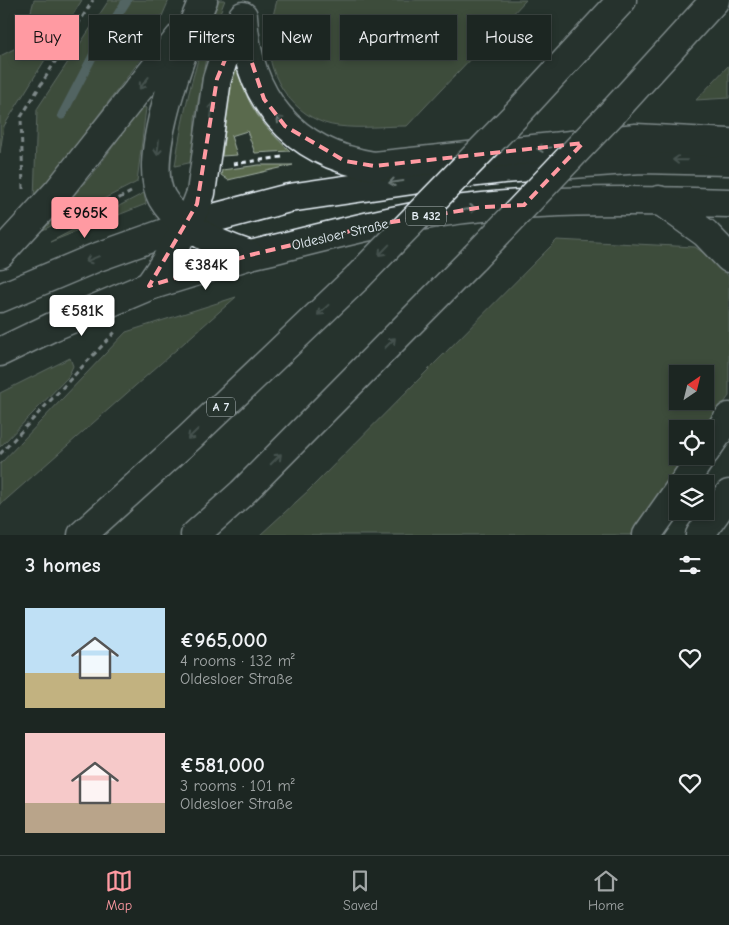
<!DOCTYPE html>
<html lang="en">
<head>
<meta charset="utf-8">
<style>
  body { margin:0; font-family:"Comic Neue",sans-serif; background:#29322f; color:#f1f3f6; height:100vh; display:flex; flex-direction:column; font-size:19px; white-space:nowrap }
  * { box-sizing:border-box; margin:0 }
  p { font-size:16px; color:#a0a5a5 }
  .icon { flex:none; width:28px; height:28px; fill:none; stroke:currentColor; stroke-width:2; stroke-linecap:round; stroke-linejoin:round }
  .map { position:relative; height:535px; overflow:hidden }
  .panel { display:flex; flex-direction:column; background:#1c2622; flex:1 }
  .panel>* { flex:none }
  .top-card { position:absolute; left:15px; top:15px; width:700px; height:45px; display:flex; gap:10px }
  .needle { width:32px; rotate:35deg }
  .buttons { position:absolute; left:669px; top:365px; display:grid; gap:10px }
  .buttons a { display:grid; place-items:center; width:45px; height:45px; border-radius:0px; background:#1c2622; box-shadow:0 2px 8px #0003,0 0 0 1px #3a4340; font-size:25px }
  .price { position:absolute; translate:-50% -42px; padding:0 11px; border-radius:5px; background:#fff; color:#222; font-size:16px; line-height:32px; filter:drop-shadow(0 1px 2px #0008) }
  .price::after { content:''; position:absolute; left:50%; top:30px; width:15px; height:11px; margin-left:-8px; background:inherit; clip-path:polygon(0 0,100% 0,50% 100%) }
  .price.selected { background:#ff9aa2; color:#111 }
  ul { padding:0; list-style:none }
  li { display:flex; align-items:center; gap:15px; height:125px; padding:0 25px }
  li span { display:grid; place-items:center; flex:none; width:140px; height:100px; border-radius:0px; color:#555 }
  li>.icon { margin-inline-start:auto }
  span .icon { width:60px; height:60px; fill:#fffc; stroke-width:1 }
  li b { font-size:21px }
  h2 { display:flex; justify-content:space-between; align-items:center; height:60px; padding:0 25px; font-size:21px }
  .pill { padding:0 18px; border-radius:0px; background:#1c2622; box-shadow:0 2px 8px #0003,0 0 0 1px #3a4340; font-size:18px; line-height:45px }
  .pill.selected { background:#ff9aa2; color:#111 }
  .tab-bar { display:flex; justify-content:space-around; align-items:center; height:70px; border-top:1px solid #3a4340; background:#1c2622; font-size:14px; color:#a0a5a5 }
  .tab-bar a { display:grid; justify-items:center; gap:2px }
  .tab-bar .selected { color:#ff9aa2 }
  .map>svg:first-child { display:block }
  .green { fill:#5a6b4e; stroke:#a1aea3; fill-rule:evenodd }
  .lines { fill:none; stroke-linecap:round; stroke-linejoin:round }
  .stream { stroke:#87a0a3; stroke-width:9 }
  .secondary-casing { stroke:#e8f1f8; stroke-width:31 }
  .primary-casing { stroke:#e8f1f8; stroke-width:31 }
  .motorway-casing { stroke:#e8f1f8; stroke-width:31 }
  .path { stroke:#e8f1f8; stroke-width:3; stroke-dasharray:5 4; stroke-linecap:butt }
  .secondary { stroke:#26332d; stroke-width:28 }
  .primary { stroke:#26332d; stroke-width:28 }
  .motorway { stroke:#26332d; stroke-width:28 }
  .motorway-bridge-casing { stroke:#e8f1f8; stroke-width:31; stroke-linecap:butt }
  .motorway-bridge { stroke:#26332d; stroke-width:28 }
  .oneway { stroke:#6a7674 }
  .marked { fill:none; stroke:#ff9aa2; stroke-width:4; stroke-dasharray:10 6; stroke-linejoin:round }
  .labels { text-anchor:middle; stroke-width:4; stroke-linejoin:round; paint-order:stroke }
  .shield { fill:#26332d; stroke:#aeb8bb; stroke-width:1 }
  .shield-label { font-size:12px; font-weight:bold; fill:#e8f1f8 }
  .street-label { font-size:14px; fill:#e8f1f8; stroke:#26332d }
</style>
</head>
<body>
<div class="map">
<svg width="729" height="535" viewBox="0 0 729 535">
  <rect width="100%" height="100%" fill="#26332d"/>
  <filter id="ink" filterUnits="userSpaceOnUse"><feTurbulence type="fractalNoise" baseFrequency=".02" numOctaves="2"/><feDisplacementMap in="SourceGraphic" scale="10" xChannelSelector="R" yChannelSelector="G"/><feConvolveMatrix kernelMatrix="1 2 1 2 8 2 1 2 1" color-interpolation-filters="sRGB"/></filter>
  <g filter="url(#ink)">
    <path class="green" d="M34,0h48l-78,126 -4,27v-97l22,-11z
      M109,0h60l-22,51 -113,149 3,-91z
      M219,0h6l-16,41 -14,77 -2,44 -18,4c8,-57 22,-112 44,-166z
      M277,0h249l-119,126c-22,0 -47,3 -69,0 -37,-4 -67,-41 -69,-77 -1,-17 4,-33 8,-49z
      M233,62h3c9,41 24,61 54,89l-35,2 -8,-22 -16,5 6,19 -15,1z
      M729,65v33l-33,2z
      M142,106l4,2 -9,74 -94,48 53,-60z
      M259,165h34l-65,15 -7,-5 1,-5z
      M144,193l2,11 -96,38z
      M557,240l138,7 23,16 11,14v119l-24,34 -27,-1v27h9l-56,79h-371l48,-44zM678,374h27v27h-27z
      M236,297l-236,208v-41l126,-132z
      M70,358l3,8 -5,11 -68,70v-54z"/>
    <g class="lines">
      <path class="stream" d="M62,115l37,-71 28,-44"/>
      <defs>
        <path id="secondary" d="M0,298l95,-40 92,-33
          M0,352l52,-25 97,-41 101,-31"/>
        <path id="primary" d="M187,225l102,-27 144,-21 70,-8 138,-10 88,2
          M250,255c77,-18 155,-41 233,-48 82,-8 165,-7 246,-4"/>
        <path id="motorway" d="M203,0c-17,41 -64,158 -41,198 17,30 57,47 88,57
          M243,16c4,82 49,137 131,150l262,-28 93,5
          M615,110l100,-110
          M516,115l106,-115
          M659,200l46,33 24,25
          M0,254l58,-63 121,-153
          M149,286c20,-29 40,-59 52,-93l16,-114 8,-25 18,-38
          M705,452l24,-35
          M683,484l19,-28
          M82,535l106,-96 170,-162
          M195,535l47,-42 232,-235
          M647,535l31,-44
          M700,535l29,-41"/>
      </defs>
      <use href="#secondary" class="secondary-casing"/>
      <use href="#primary" class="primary-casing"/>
      <use href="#motorway" class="motorway-casing"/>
      <path class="path" d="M233,164l49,-7
        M23,189l-2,-72 72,-117
        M63,228l68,-36
        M0,454l116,-123"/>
      <use href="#secondary" class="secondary"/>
      <use href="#primary" class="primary"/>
      <use href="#motorway" class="motorway"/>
      <defs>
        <path id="motorway-bridge" d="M474,258l141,-148
          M358,277l158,-162"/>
      </defs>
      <use href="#motorway-bridge" class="motorway-bridge-casing"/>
      <use href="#motorway-bridge" class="motorway-bridge"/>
    </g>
    <defs><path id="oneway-shaft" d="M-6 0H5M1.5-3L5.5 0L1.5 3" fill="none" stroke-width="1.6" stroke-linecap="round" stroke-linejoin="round" transform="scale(1.25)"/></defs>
    <g class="oneway">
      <use href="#oneway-shaft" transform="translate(144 83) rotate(128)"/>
      <use href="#oneway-shaft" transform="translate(212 110) rotate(-82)"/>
      <use href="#oneway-shaft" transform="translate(282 122) rotate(-134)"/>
      <use href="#oneway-shaft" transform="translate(158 148) rotate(96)"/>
      <use href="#oneway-shaft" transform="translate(544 148) rotate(174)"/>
      <use href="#oneway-shaft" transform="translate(680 160) rotate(-179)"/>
      <use href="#oneway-shaft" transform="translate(396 182) rotate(172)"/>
      <use href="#oneway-shaft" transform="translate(469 209) rotate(-9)"/>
      <use href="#oneway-shaft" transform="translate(384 250) rotate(134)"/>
      <use href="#oneway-shaft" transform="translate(92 259) rotate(158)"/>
      <use href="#oneway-shaft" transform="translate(323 310) rotate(137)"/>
      <use href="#oneway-shaft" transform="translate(390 343) rotate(-45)"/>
      <use href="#oneway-shaft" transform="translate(193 434) rotate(136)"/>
      <use href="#oneway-shaft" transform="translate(276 459) rotate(-45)"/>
    </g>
  </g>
  <path d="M0 0H729V535H0ZM243,16l4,32 17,51 21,27 60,35 29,5 209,-23 -59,62 -41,2 -103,17 -130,31 -101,31 48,-82 20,-125z" fill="#26332d" fill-opacity=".55" fill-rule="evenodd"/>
  <path class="marked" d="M243,16l4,32 17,51 21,27 60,35 29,5 209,-23 -59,62 -41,2 -103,17 -130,31 -101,31 48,-82 20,-125z"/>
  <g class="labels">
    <g class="shield">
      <rect x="406" y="206.5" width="40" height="19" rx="4"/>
      <rect x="207" y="397.5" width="28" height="19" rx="4"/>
    </g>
    <g class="shield-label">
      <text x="426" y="220">B 432</text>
      <text x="221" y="411">A 7</text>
    </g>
    <g class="street-label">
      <text transform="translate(340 234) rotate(-13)" y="5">Oldesloer Straße</text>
    </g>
  </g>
</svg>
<div class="buttons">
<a><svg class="needle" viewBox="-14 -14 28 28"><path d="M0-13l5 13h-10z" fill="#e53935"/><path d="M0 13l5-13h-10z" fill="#a0a5a5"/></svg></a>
<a><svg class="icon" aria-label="locate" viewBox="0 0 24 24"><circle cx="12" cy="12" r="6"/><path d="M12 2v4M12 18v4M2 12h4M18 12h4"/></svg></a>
<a><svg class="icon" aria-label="layers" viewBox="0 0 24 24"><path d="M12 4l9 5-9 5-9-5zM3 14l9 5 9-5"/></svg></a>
</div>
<b class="price selected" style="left:85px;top:239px">€965K</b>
<b class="price" style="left:206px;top:291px">€384K</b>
<b class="price" style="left:82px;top:337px">€581K</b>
<div class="top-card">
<a class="pill selected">Buy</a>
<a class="pill">Rent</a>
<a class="pill">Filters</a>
<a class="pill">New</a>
<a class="pill">Apartment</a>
<a class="pill">House</a>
</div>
</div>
<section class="panel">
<h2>3 homes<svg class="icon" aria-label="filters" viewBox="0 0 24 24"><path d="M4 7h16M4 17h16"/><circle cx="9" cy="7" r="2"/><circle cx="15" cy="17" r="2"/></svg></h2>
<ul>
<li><span style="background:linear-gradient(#bfe0f5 65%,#c2b280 0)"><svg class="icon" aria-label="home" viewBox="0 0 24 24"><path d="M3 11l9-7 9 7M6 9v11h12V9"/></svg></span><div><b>€965,000</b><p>4 rooms · 132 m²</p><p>Oldesloer Straße</p></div><svg class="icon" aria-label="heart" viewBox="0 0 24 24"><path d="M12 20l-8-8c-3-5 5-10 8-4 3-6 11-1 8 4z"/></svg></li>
<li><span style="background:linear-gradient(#f6c9c9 70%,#b9a48a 0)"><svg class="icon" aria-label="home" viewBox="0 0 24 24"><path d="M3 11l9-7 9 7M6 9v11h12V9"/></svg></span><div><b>€581,000</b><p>3 rooms · 101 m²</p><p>Oldesloer Straße</p></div><svg class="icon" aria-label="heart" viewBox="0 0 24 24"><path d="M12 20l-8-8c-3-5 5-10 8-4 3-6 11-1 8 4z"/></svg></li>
</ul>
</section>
<nav class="tab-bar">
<a class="selected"><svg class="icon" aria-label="map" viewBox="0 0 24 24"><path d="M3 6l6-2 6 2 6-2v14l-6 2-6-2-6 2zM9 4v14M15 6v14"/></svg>Map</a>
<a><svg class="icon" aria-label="saved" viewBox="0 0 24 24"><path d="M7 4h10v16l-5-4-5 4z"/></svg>Saved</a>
<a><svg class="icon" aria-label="home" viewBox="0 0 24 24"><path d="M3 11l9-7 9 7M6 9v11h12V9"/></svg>Home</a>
</nav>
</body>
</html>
